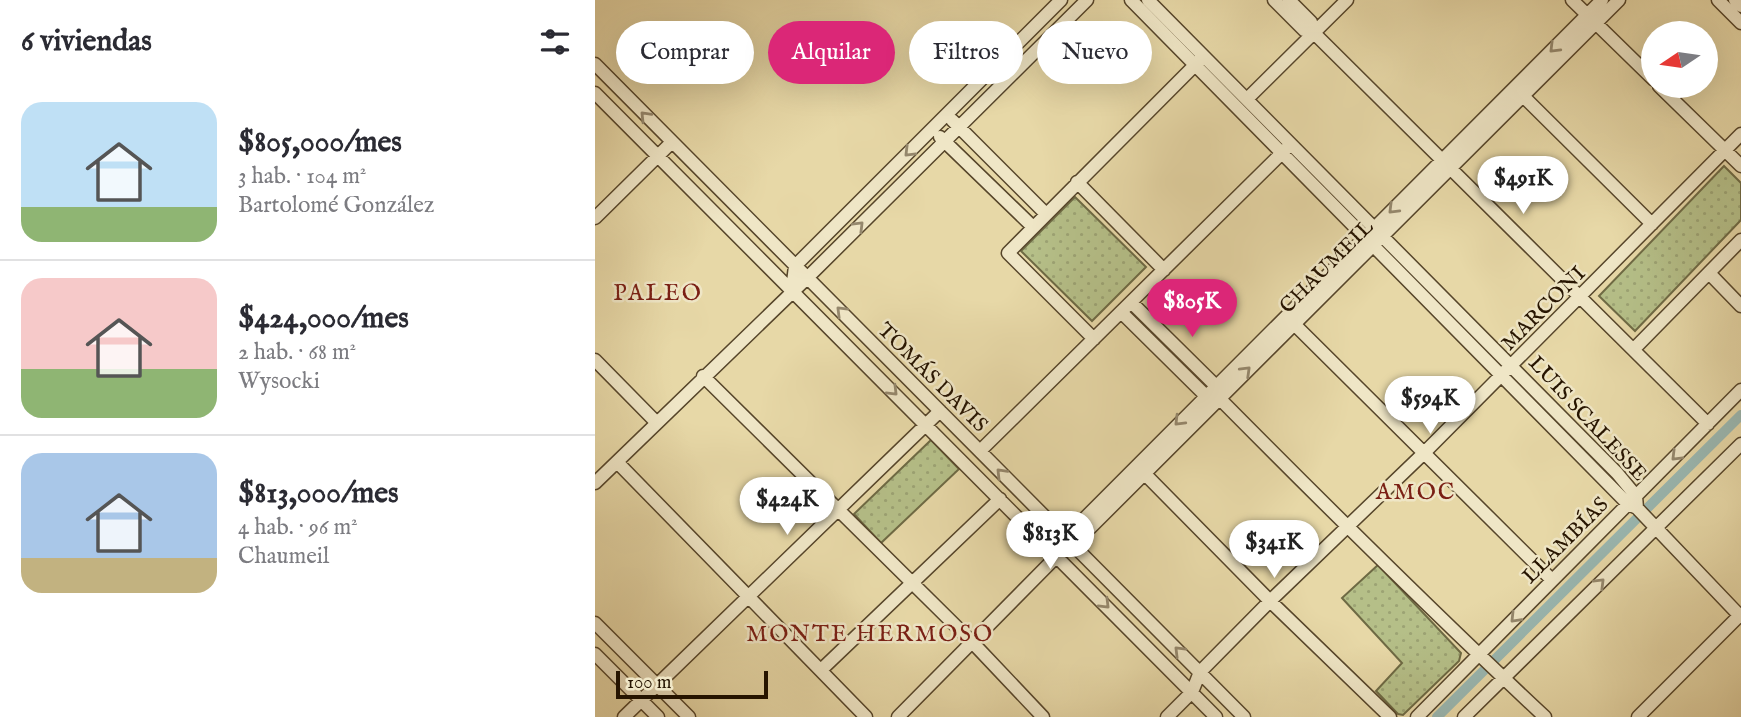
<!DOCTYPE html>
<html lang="es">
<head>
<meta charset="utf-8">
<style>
  body { margin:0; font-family:"IM FELL English",serif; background:#f7f7f7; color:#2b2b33; height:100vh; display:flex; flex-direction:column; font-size:26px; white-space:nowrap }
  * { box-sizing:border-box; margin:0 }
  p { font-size:23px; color:#7c7c81 }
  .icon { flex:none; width:38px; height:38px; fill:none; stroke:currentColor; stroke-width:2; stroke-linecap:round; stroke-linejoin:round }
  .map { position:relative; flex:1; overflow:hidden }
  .details { display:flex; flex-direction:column; background:#fff; width:595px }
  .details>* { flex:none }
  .banner { position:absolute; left:21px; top:21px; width:665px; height:63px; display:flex; gap:14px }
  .needle { width:46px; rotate:257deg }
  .tools { position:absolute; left:1046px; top:21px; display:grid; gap:14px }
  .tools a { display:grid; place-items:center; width:77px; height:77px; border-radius:50%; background:#fff; box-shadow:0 7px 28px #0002; font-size:35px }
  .scale { position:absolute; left:21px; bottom:18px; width:152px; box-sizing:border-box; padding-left:7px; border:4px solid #261400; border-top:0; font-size:19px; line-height:24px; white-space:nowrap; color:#261400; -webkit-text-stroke:5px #efe6c6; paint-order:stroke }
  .price { position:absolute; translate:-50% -60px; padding:0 16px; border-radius:24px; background:#fff; color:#222; font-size:23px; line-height:46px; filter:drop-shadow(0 2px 4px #0008) }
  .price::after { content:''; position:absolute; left:50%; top:42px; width:21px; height:16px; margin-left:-10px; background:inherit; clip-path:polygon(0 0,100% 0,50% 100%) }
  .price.selected { background:#db2777; color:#fff }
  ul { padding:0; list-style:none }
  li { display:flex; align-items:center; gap:21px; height:175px; padding:0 21px }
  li+li { border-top:2px solid #e1e1e2 }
  li span { display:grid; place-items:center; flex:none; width:196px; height:140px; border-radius:21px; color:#555 }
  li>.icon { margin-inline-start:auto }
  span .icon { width:84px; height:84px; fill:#fffc; stroke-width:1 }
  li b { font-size:30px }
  h2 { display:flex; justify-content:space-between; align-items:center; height:84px; padding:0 21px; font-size:30px }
  .tag { padding:0 24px; border-radius:32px; background:#fff; box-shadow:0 7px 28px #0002; font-size:24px; line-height:63px }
  .tag.selected { background:#db2777; color:#fff }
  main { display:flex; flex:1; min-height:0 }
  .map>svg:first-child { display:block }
  .park { fill:url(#park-dots); stroke:#6e6a44; stroke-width:2 }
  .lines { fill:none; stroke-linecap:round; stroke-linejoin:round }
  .canal { stroke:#9ab8b2; stroke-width:10 }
  .street-casing { stroke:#56452a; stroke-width:15 }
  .street { stroke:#efe6c6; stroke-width:12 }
  .oneway { stroke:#95886d }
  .labels { text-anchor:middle; stroke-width:5; stroke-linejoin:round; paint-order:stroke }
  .street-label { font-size:21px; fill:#261400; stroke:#efe6c6 }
  .neighbourhood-label { font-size:23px; letter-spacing:2px; fill:#7a1f14; stroke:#efe6c6 }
</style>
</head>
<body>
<main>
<section class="details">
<h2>6 viviendas<svg class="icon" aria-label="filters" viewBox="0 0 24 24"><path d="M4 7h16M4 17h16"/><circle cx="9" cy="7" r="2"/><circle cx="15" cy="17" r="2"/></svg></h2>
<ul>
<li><span style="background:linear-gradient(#bfe0f5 75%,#8fb573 0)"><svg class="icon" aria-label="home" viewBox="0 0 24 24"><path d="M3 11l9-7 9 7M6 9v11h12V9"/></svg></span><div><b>$805,000/mes</b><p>3 hab. · 104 m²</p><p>Bartolomé González</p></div></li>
<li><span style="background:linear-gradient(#f6c9c9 65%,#8fb573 0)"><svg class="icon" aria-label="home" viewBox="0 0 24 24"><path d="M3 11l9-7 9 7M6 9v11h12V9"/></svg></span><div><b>$424,000/mes</b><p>2 hab. · 68 m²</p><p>Wysocki</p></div></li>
<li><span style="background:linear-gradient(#a9c7e8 75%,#c2b280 0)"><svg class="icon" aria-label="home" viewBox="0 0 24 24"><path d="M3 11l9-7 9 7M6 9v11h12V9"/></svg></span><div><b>$813,000/mes</b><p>4 hab. · 96 m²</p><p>Chaumeil</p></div></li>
</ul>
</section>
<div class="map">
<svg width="1146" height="717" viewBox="0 0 1146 717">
  <defs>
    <pattern id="park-dots" width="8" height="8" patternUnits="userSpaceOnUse" patternTransform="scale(1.75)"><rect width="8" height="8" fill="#b5bf88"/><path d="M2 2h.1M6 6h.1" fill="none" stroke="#9ca374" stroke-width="1.8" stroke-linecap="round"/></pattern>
  </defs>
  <rect width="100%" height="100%" fill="#e7d8a7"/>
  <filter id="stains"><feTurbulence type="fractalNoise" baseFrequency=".00286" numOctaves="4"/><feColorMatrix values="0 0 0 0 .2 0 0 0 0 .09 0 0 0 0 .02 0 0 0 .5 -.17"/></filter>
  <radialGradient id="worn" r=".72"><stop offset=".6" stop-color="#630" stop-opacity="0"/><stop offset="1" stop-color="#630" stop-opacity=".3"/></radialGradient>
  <path class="park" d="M1129,166l17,17v37l-106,111 -36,-35z
    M480,197l71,70 -54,54 -71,-70z
    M336,440l28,29 -78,74 -27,-29z
    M783,565l83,88 -2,8 -56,54 -5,-1 -22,-23 26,-28 -60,-65z"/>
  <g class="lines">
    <path class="canal" d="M842,717l304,-302"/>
    <defs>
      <path id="street" d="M536,0l497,504 9,4 104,109
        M553,0l469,473 19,23 1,12
        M679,0l30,30 10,3
        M694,0l22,22 3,11 394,391
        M977,0l82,80
        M1007,0l-537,538 -8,18 16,-11 546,-545
        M1123,0l23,23
        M1140,0l6,6
        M0,64l649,653
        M1064,86l82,80
        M923,91l134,133
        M0,93l621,624
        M652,99l100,-99
        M357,120l94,94
        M345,137l93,90
        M482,182l87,88
        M0,218l76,-75
        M1114,273l32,33
        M197,291l3,-25 266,-266
        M536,302l84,83 4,13c107,108 215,215 326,319
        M526,312l84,83 7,2
        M694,319l263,261
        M499,339l-86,-86 193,-194
        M1039,349l107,-109
        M0,360l61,62
        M108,376l270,267 70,74
        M385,451l308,-304
        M22,462l249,255
        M544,468l131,133 120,116
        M0,483l212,-205 280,-278
        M0,623l94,94
        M0,654l63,63
        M226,670l179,-171
        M29,717l316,-306
        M303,717l159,-161
        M572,717l25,-25 8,-20 70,-71 154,-148 317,-319
        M822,717l324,-327
        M869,717l277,-273
        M1043,717l102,-102"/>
    </defs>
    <use href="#street" class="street-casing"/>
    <use href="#street" class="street"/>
  </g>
  <defs><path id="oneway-chevron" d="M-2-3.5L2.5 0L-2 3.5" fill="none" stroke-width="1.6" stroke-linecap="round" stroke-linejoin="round" transform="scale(1.75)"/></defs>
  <g class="oneway">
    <use href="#oneway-chevron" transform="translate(959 48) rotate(135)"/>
    <use href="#oneway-chevron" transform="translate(50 116) rotate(-134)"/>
    <use href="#oneway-chevron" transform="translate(314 152) rotate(135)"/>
    <use href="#oneway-chevron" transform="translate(798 209) rotate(135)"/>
    <use href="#oneway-chevron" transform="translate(264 226) rotate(-45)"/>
    <use href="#oneway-chevron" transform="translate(246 311) rotate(-135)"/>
    <use href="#oneway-chevron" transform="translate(651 371) rotate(-44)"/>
    <use href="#oneway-chevron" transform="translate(298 391) rotate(45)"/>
    <use href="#oneway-chevron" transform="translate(584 421) rotate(135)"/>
    <use href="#oneway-chevron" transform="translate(1081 456) rotate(135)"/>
    <use href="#oneway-chevron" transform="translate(406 473) rotate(-134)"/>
    <use href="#oneway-chevron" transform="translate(1005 583) rotate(-45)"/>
    <use href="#oneway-chevron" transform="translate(510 604) rotate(45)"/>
    <use href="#oneway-chevron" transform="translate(920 618) rotate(134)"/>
    <use href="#oneway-chevron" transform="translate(584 651) rotate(-135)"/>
  </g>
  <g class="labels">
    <g class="street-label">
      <text transform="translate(731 266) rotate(-45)" y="7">CHAUMEIL</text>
      <text transform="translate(948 308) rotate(-45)" y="7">MARCONI</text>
      <text transform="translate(338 377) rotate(45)" y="7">TOMÁS DAVIS</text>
      <text transform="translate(993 418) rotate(47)" y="7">LUIS SCALESSE</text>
      <text transform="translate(970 540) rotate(-45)" y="7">LLAMBÍAS</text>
    </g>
    <g class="neighbourhood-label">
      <text x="63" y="300">PALEO</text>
      <text x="821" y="499">AMOC</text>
      <text x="275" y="641">MONTE HERMOSO</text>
    </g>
  </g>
  <rect width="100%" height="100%" filter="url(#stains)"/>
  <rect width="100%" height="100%" fill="url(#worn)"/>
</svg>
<div class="tools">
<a><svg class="needle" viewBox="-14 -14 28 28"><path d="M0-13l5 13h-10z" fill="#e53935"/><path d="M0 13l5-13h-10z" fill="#7c7c81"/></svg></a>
</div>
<div class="scale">100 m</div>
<b class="price" style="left:928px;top:216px">$491K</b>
<b class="price selected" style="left:597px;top:339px">$805K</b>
<b class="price" style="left:835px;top:436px">$594K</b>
<b class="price" style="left:192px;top:537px">$424K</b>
<b class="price" style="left:455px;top:571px">$813K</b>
<b class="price" style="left:679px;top:580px">$341K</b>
<div class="banner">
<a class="tag">Comprar</a>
<a class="tag selected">Alquilar</a>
<a class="tag">Filtros</a>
<a class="tag">Nuevo</a>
</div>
</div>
</main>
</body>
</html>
